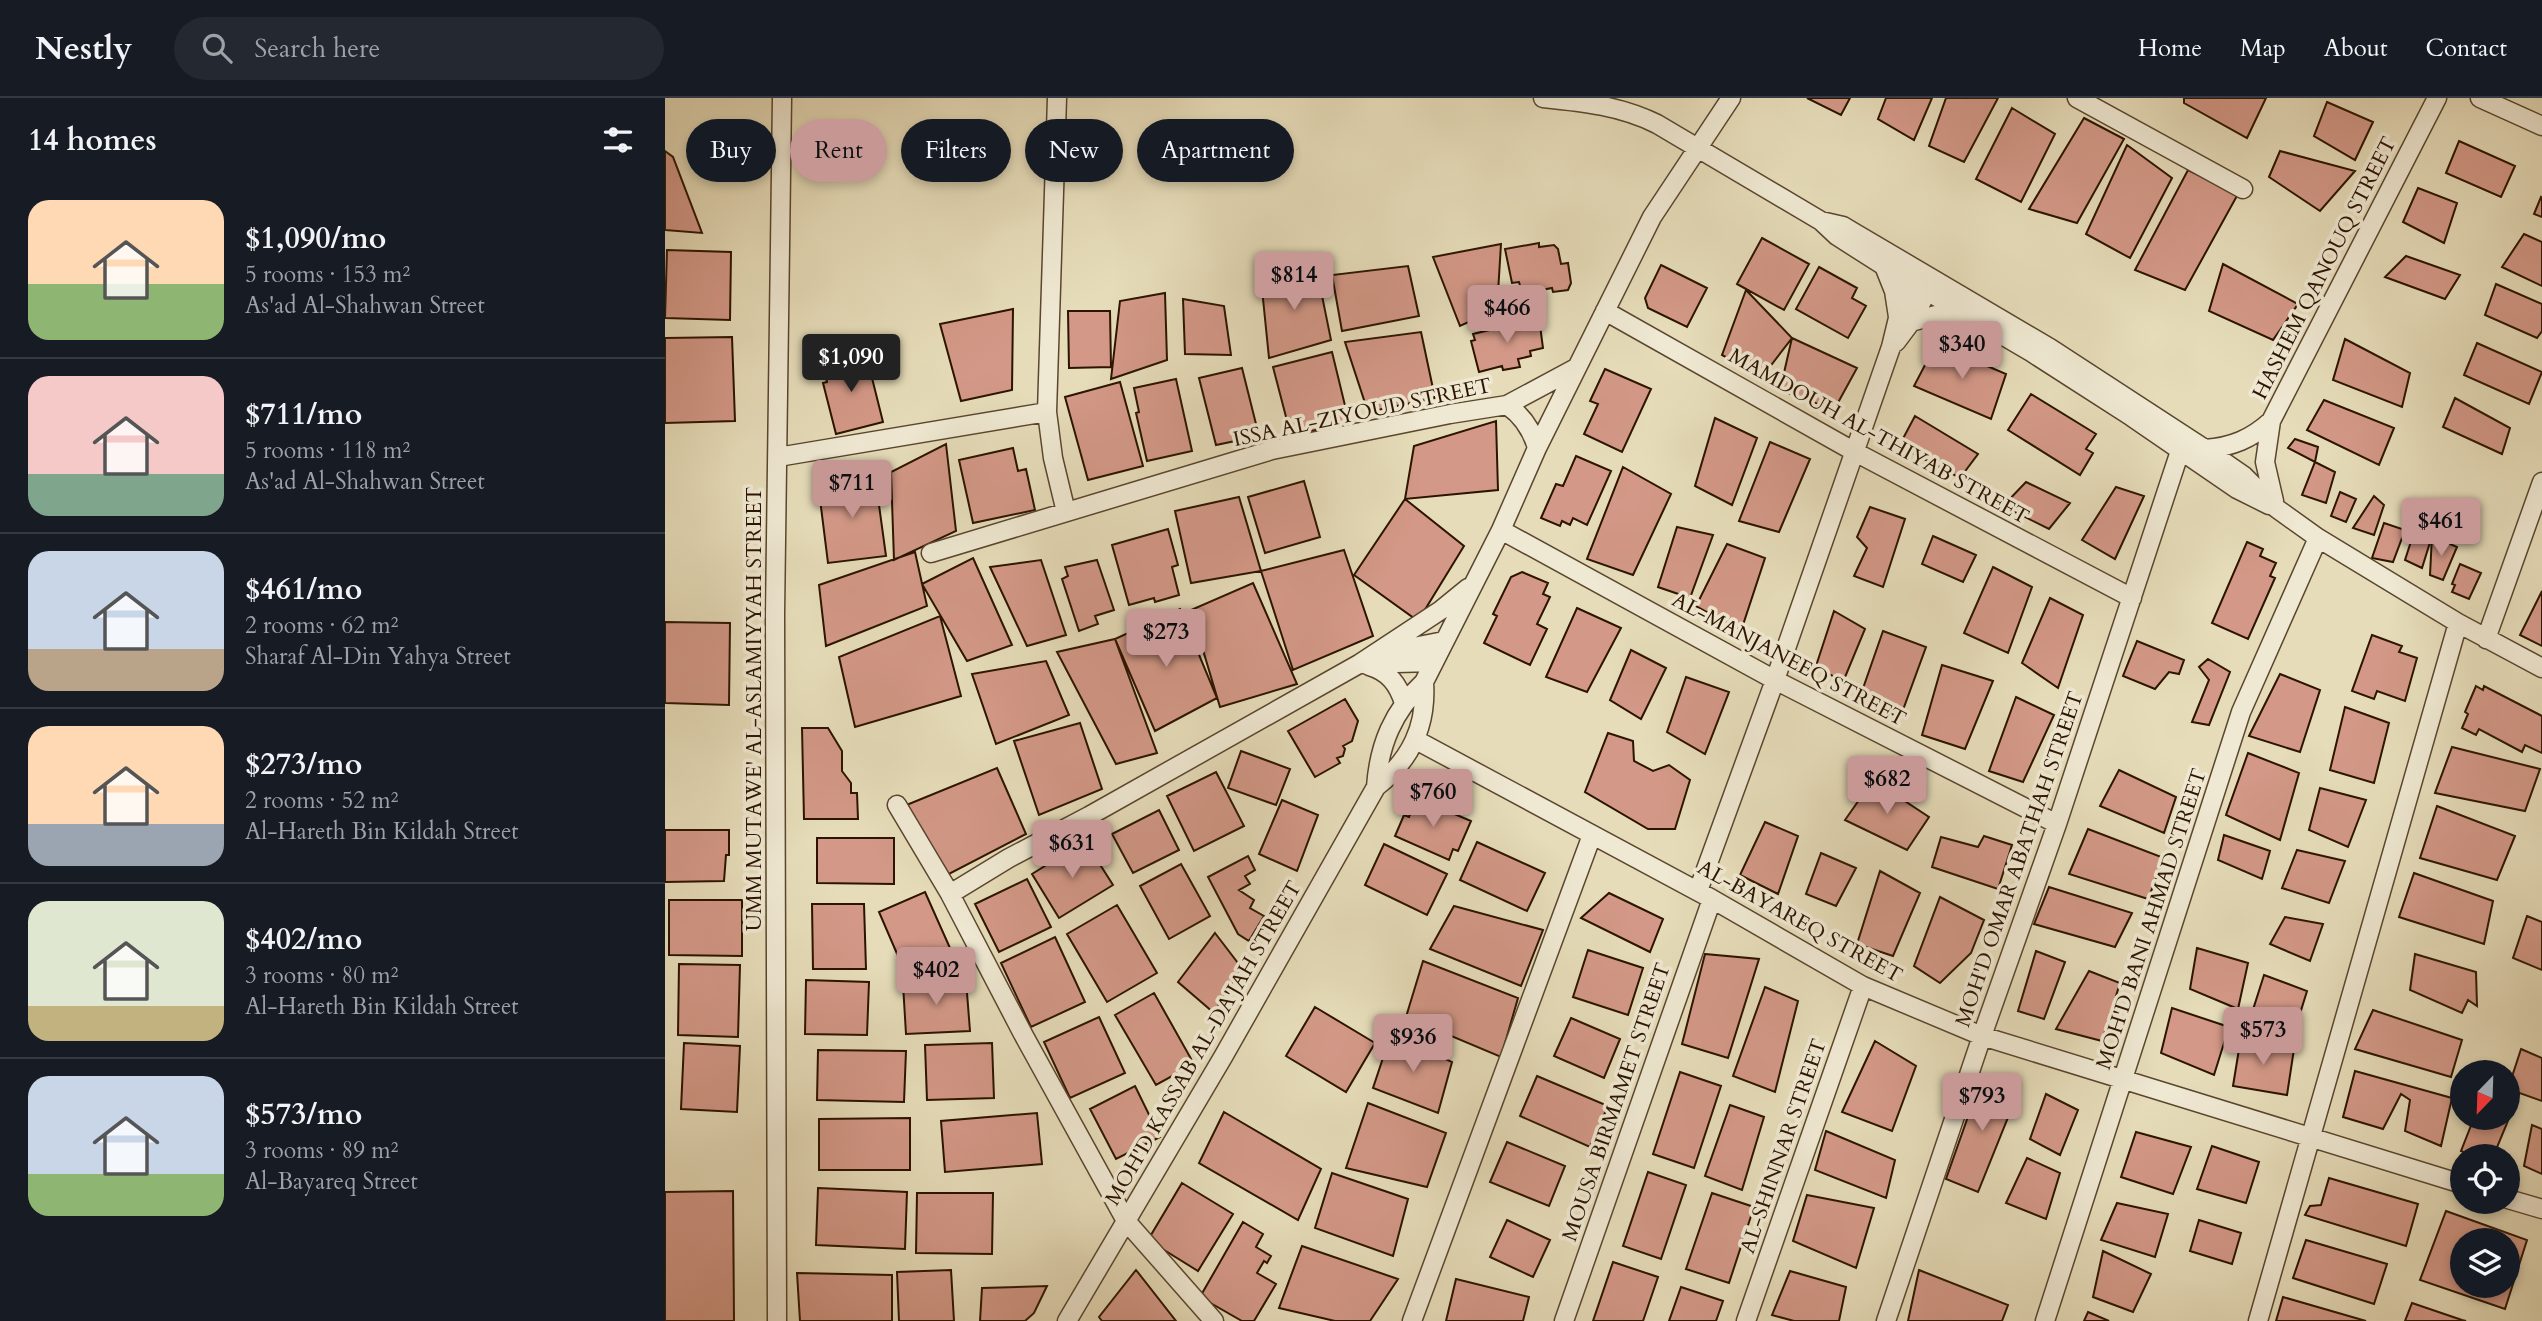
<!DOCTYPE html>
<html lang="en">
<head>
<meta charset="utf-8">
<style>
  body { margin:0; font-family:Cardo,serif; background:#242831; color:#f1f3f6; height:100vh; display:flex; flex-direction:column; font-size:26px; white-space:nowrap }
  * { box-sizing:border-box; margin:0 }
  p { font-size:23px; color:#9ea1a6 }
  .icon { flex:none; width:38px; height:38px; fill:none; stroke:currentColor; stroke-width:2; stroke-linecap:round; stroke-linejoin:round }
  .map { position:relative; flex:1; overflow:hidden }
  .side { display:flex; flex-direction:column; background:#171b24; width:665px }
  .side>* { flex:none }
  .banner { position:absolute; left:21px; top:21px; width:665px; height:63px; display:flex; gap:14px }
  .needle { width:46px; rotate:203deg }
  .controls { position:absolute; left:1785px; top:962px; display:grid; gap:14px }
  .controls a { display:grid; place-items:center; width:70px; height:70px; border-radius:50%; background:#171b24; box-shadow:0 4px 10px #0003; font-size:35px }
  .price { position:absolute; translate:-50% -60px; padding:0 16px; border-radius:7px; background:#c59692; color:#111; font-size:23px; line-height:46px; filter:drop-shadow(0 2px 4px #0008) }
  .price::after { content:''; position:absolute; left:50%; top:42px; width:21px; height:16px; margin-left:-10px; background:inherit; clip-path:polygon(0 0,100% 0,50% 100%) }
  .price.active { background:#222; color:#fff }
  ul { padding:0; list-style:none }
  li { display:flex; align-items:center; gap:21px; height:175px; padding:0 28px }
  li+li { border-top:2px solid #363941 }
  li span { display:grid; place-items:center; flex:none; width:196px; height:140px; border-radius:21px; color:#555 }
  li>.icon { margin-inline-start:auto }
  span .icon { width:84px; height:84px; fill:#fffc; stroke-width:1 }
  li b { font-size:30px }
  h2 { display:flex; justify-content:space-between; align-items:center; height:84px; padding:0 28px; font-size:30px }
  .tag { padding:0 24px; border-radius:32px; background:#171b24; box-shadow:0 4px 10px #0003; font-size:24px; line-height:63px }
  .tag.active { background:#c59692; color:#111 }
  header { display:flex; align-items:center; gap:42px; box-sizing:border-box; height:98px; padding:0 35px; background:#171b24; border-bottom:2px solid #363941 }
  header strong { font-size:33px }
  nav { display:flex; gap:38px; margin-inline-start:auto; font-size:24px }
  .search { width:490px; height:63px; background:#242831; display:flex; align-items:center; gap:18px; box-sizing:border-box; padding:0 24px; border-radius:38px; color:#9ea1a6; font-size:26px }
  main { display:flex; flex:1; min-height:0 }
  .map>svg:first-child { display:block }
  .building { fill:#d39887; stroke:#2c1400; stroke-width:2; fill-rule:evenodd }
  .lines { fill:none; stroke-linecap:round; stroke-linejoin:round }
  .street-casing { stroke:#5a462e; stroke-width:21 }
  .street { stroke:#efe8d2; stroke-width:18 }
  .labels { text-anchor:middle; stroke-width:7; stroke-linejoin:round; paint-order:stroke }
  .street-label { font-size:21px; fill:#2c1400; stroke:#efe8d2 }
</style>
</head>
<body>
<header>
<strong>Nestly</strong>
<div class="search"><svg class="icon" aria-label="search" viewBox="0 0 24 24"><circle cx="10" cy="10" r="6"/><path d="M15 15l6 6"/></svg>Search here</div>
<nav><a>Home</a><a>Map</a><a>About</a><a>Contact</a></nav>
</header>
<main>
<section class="side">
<h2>14 homes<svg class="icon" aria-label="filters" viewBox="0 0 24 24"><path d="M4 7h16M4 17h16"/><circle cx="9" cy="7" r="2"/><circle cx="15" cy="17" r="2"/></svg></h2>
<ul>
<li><span style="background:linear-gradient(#ffd9b3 60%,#8fb573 0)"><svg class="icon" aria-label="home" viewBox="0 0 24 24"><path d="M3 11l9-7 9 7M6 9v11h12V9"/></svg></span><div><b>$1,090/mo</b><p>5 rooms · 153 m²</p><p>As'ad Al-Shahwan Street</p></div></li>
<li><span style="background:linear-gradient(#f6c9c9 70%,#7fa58c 0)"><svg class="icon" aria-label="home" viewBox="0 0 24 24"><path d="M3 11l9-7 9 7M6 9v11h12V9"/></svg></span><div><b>$711/mo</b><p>5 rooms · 118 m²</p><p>As'ad Al-Shahwan Street</p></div></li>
<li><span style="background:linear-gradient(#c9d6e8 70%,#b9a48a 0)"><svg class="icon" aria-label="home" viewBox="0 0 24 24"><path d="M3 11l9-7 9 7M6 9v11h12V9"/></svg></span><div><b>$461/mo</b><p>2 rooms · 62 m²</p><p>Sharaf Al-Din Yahya Street</p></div></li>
<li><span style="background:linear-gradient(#ffd9b3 70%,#9aa5b1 0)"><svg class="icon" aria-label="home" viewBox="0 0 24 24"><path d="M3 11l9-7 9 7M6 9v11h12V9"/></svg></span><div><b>$273/mo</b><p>2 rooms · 52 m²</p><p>Al-Hareth Bin Kildah Street</p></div></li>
<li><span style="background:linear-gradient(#dfe7d0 75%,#c2b280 0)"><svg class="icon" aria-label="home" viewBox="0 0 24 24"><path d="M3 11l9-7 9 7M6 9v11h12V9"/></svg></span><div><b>$402/mo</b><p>3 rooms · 80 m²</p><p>Al-Hareth Bin Kildah Street</p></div></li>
<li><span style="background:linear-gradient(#c9d6e8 70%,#8fb573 0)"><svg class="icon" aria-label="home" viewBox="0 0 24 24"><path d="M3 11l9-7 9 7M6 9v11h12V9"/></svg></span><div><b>$573/mo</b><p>3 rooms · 89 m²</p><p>Al-Bayareq Street</p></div></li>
</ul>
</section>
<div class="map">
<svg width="1877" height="1223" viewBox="0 0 1877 1223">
  <rect width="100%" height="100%" fill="#e6dcb9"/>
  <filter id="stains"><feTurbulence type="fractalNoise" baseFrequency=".00286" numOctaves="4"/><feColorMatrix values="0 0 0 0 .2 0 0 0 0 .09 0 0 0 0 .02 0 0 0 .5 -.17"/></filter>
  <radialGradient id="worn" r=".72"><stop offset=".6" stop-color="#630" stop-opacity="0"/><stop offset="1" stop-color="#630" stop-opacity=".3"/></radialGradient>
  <path class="building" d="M1142,0h43l-9,17z
    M1221,0h46l-18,42 -36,-21z
    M1281,0h52l-34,64 -35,-16z
    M1519,0h82l-19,40 -63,-35z
    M1662,4l46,20 -18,38 -41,-24z
    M1347,10l43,26 -34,68 -45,-23z
    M1419,20l40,21 -47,84 -48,-14z
    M1794,43l56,25 -14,31 -55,-24z
    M1462,47l45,33 -42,80 -44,-24z
    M0,53l8,6 29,76 -37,-3z
    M1615,53l75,20 -35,40 -51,-34z
    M1523,72l50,24 -53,96 -50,-20z
    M1753,90l39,15 -13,40 -41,-21z
    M1876,99l1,1v19l-8,-3z
    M1859,136l18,8v44l-40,-19z
    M1097,140l47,26 -25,46 -47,-26z
    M874,145v4l15,-2 4,4 3,15 7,-1 3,20 -3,7 -15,2 -1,-4 -21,4 -1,-5 -9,2 -2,-7 -7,1 -7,-34z
    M836,146l-4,65 -37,17 -27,-69z
    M2,152l64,2 -1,68 -65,-2z
    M1741,158l54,19 -15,24 -60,-22z
    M1558,166l75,40 -25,36 -64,-29z
    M996,167l46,23 -20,39 -39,-19 -3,-10z
    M651,168l15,74 -62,18 -8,-79z
    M743,168l11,50 -77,15 -10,-56z
    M1154,169l38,21 -5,10 14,8 -18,32 -52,-29z
    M1831,186l46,20v27l-5,7 -52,-23z
    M1081,192l46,48 -30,39 -40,-22z
    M500,195l2,67 -56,19 9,-78z
    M518,201l41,7 7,49 -46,-1z
    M348,211l-1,81 -51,11 -21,-77z
    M403,213h42l1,56 -42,1z
    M874,220l4,30 -13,3 1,5 -13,3 2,8 -17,3 -1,-4 -23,6 -8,-31 4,-1 -2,-6z
    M756,234l14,66 -67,14 -23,-70z
    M67,239l3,84 -70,2v-85z
    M1127,240l65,30 -23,42 -54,-20z
    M1680,241l65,34 -8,34 -69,-27z
    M1812,245l65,29 -13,32 -65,-29z
    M1271,246l70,30 -15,45 -77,-33z
    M667,254l17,70 -58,14 -18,-69z
    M201,256l17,68 -47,12 -13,-51 4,-1 -4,-18z
    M577,270l17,68 -43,9 -17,-67z
    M940,271l46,20 -29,63 -38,-18 14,-30 -8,-3z
    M511,281l16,72 -45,10 -11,-48 3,-1 -5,-24z
    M455,284l23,84 -55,14 -23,-83z
    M1366,296l65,40 -10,15 7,4 -13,22 -72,-45z
    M1790,300l55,30 -8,26 -59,-27z
    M1659,302l70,28 -15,37 -72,-35z
    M1250,318l63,38 -18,24 -61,-32z
    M1050,320l42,20 -25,67 -37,-19z
    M831,323l2,69 -93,9 9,-53z
    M1630,341l23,8 -3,15 -27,-14z
    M1105,344l40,17 -31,73 -40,-11z
    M281,346l10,87 -62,29 -3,-88z
    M348,350l5,23 8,-2 9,41 -62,13 -14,-63z
    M911,358l35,15 -24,54 -14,-7 -3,7 -8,-4 -2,5 -19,-8 15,-34 7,2z
    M1650,364l20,10 -9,31 -24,-8z
    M958,369l48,27 -38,81 -46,-16z
    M210,378l11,80 -58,7 -10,-80z
    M639,383l16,56 -55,16 -17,-56z
    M1361,384l44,21 -21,26 -46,-23z
    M1451,389l28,9 -29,63 -33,-19z
    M1675,394l16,7 -10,23 -15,-6z
    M1709,398l10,9 -10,30 -21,-7z
    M574,399l22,74 -70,12 -16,-72z
    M740,401l59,47 -46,75 -64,-46z
    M1205,409l35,12 -22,68 -29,-11 13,-28 -10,-11z
    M1719,425l21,7 -12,32 -21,-4z
    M1751,428l16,10 -10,32 -17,-8z
    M1012,429l36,8 -23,63 -32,-11z
    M503,431l10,36 -6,2 7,28 -24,7 -1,-4 -25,7 -17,-60z
    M1268,438l43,19 -13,27 -41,-18z
    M1767,438l25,11 -14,33 -13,-5z
    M1582,444l16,7 -3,7 16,7 -6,13 5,2 -27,61 -36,-16z
    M1062,446l38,14 -24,73 -45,-25z
    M679,452l29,86 -80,34 -32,-99z
    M250,454l12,54 -101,40 -7,-61z
    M308,460l39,87 -45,16 -45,-77z
    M376,462l25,75 -39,11 -37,-79z
    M432,462l17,50 -19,6 3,8 -19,7 -17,-52 6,-3 -3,-9z
    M1795,466l21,9 -12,26 -17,-7 3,-7 -3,-1z
    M1328,469l39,20 -24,66 -44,-20z
    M857,474l26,11 -5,11 7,3 -13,27 10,5 -17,36 -46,-22 13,-27 -4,-2 18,-37z
    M588,485l44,101 -77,23 -29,-97z
    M1877,493v55l-22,-11z
    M1385,500l33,17 -25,73 -36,-25z
    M912,510l44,20 -34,64 -41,-15z
    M515,511l37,89 -62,33 -40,-92z
    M1169,513l31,18 -22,53 -27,-16z
    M275,518l21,80 -106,31 -16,-70z
    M0,524l65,1 -1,82 -64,-2z
    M1218,533l43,16 -26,71 -40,-21z
    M1707,537l30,11 -3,6 18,6 -12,43 -28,-10 -3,8 -22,-8z
    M450,541l42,114 -41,11 -59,-112z
    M1472,543l47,19 -5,14 -10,-2 -14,17 -32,-13z
    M966,552l35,18 -25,51 -31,-19z
    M1543,561l22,13 -21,53 -17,-3 17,-42 -10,-13z
    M381,563l23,54 -73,29 -24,-70z
    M1277,567l51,16 -28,68 -43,-14z
    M1615,576l40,16 -20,62 -51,-16z
    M1021,579l43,15 -24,62 -38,-22z
    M1811,588l7,4 1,-4 58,30v37l-17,-8 -3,7 -43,-23 -3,6 -14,-7 6,-14 -3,-2z
    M1351,599l38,18 -31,67 -34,-11z
    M680,601l13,22 -6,20 -9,5 2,3 -2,7 -6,2 3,5 -25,14 -27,-46z
    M1680,609l44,16 -15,60 -44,-13z
    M415,625l22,66 -63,26 -25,-74z
    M137,630h26l14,23v20l9,12v10h6l1,26h-54z
    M943,635l25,8 1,20 19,10 16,-6 21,15 -15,49h-27l-63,-37z
    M1787,649l88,22 -15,42 -90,-18z
    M576,653l49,18 -14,36 -48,-17z
    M1583,655l51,20 -19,67 -54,-25z
    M332,670l29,66 -79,41 -43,-69z
    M1454,672l57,27 -12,36 -64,-27z
    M551,674l28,54 -50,25 -27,-55z
    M1208,682l56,37 -22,33 -62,-30z
    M1655,690l46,12 -18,47 -39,-17z
    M752,700l54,23 -13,30 -5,-2 -4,11 -54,-24 9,-21 5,2z
    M617,702l36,15 -21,56 -38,-17z
    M1772,708l78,30 -18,44 -77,-22z
    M494,712l20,40 -46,23 -21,-39z
    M1100,724l33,14 -20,58 -38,-19z
    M1423,731l76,29 -16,41 -79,-25z
    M0,732h64v25h-3l-2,26 -59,1z
    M1559,737l46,16 -8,28 -44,-19z
    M1319,738l28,9 -14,44 -66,-22 9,-30 37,10z
    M152,740h77v46l-77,-1z
    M420,743l28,44 -54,33 -27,-44z
    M812,744l68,31 -18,38 -67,-31z
    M719,746l63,30 -20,41 -62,-30z
    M1632,752l48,11 -16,42 -47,-15z
    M1156,755l35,15 -20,38 -30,-12z
    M583,758l7,14 -10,6 5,8 -11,6 15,10 -4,8 14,8 -15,25 -11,-7 -30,-57z
    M516,766l29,52 -41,23 -29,-53z
    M1215,773l40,22 -27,63 -36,-12z
    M1749,775l79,28 -9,43 -85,-27z
    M362,781l24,48 -52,25 -24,-48z
    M1384,789l83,26 -17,34 -81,-23z
    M260,794l29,65 -47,20 -28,-65z
    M944,795l54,26 -13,33 -69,-34z
    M1275,799l44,23 -13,33 -31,30 -26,-17z
    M4,802h73v56l-73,-1z
    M147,806h52l2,65h-53z
    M452,807l40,68 -50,29 -40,-68z
    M789,808l89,24 -22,56 -91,-37z
    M1862,818l15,6v48l-29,-12z
    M1620,819l38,7 -13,37 -40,-17z
    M550,835l26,34 -27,46 -36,-31z
    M390,839l30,65 -54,25 -30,-64z
    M1532,850l51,15 -10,46 -48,-20z
    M923,852l55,18 -15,47 -55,-18z
    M1371,853l29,11 -21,57 -26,-8z
    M1040,856l54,5 -31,99 -46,-14z
    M1750,856l61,18 1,34 -9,-6 -6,13 -52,-23z
    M758,863l95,37 -17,59 -95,-40z
    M14,866l61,1 -2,72 -60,-2z
    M1424,873l31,12 -18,58 -46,-12z
    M1599,877l43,16 -13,42 -43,-17z
    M141,882l63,2 -2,53 -62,-1z
    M301,882l4,51 -64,3 -3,-50z
    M1100,889l33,14 -23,91 -42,-16z
    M489,895l40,71 -38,21 -41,-70z
    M650,909l60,36 -29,49 -60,-36z
    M1507,910l57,19 -15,48 -53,-22z
    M1708,912l89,30 -11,37 -96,-28z
    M434,919l26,56 -55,25 -26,-56z
    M906,920l49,21 -16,39 -50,-22z
    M726,936l61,28 -14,51 -65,-25z
    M1576,939l53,12 -7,46 -54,-9z
    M1210,943l41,25 -24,65 -50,-19z
    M19,945l56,3 -3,66 -56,-3z
    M327,945l2,55 -67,2 -2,-55z
    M1856,951l21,9v43l-34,-12z
    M153,952l88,1 -2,51 -87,-2z
    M1690,973l97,27 -11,48 -36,-15 5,-31 -9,-6 -18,35 -40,-12z
    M1015,974l41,14 -27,82 -41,-14z
    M872,978l71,30 -18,41 -70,-31z
    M1317,979l37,13 -41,102 -32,-13z
    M470,988l25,51 -44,22 -26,-50z
    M1381,996l32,16 -18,45 -30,-16z
    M703,1005l78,30 -19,54 -81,-19z
    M1065,1007l34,12 -22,73 -37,-14z
    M559,1014l97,57 -23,51 -99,-57z
    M372,1015l5,51 -97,8 -4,-51z
    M1843,1017l2,1 -17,41h-20l-12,-6 13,-33h34z
    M245,1020v52h-91v-51z
    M1867,1027l10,4v45l-18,-8z
    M1161,1033l69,29 -9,38 -71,-28z
    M1471,1034l55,15 -18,47 -52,-17z
    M842,1044l58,24 -16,40 -59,-24z
    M1547,1048l47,16 -13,41 -49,-14z
    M1362,1060l33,15 -14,46 -40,-16z
    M983,1074l38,13 -25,74 -38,-13z
    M667,1075l76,26 -15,57 -78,-28z
    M1664,1080l89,26 -12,42 -101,-31 5,-9 11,-1z
    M517,1085l51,31 -35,57 -50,-31z
    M153,1090l89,4 -2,57 -89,-4z
    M68,1093l1,130h-69v-129z
    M252,1095h76l-1,61 -76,-1z
    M1047,1095l42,14 -25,76 -43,-14z
    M1142,1097l67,13 -18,60 -63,-27z
    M1452,1105l51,11 -13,43 -54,-17z
    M1781,1113l81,29 -22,69 -85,-29zM1797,1143h46v45h-46z
    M842,1122l43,20 -17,37 -43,-20z
    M1534,1122l42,13 -9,31 -42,-13z
    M578,1124l20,12 -7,13 15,9 -4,7 -3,-2 -7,12 19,11 -22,37h-12l-42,-24z
    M1641,1142l81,24 -13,40 -81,-26z
    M637,1148l96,33 -28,42h-35l-56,-13z
    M1438,1153l48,23 -18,38 -40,-15z
    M948,1164l45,15 -15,44h-50z
    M286,1172l3,51h-55l-2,-49z
    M471,1172l40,51h-74l-3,-4z
    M1254,1172l89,35 -6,16h-94z
    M1125,1173l56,16 -7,34h-45l-22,-6z
    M132,1175l95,2v46h-92z
    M791,1181l73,18 -6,24h-77z
    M382,1188l-13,27 -9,8h-45l2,-33z
    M1016,1189l42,14 -7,20h-47z
    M1618,1199l83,24h-90z
    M1747,1205l50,17 4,1h-61z
    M1423,1214l21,9h-25z"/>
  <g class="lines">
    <defs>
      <path id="street" d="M392,0l-10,314 6,46 13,54
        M878,0c40,4 78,8 114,26l164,97 16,15 47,30 147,86 101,65 105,72 32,16
        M1412,0l166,91
        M1815,0l62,28
        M1156,123l22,5 10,6 197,116 155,101 39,27 32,32 42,30 140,85 84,45
        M1219,168l10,25 4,26
        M940,213l250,141 277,146
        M1246,224l25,-7 26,-3
        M1231,244l15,-20 21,-40
        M842,307c16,11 25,25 30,43
        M1540,351c27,-2 46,-10 66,-28
        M113,359l269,-45
        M1609,403l-9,-39 6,-41 166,-323
        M836,432l274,150 282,144
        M266,455l341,-103 178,-36 57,-9 69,-37
        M1821,541l56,-157
        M723,554l56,-11
        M694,566l75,-2
        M704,568c20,6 29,18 35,37
        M751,642l296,159 151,87 119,50 480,148
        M711,689c3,-42 17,-76 48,-105l77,-152 36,-82 115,-231 79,-119
        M232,707l53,89 73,140 103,187 88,100
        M1033,793l77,-211 116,-333 7,-29 17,-44
        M285,796l59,-36 80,-42 270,-152 82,-54 27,-22
        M1843,1101l34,10
        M112,1223l-2,-707 7,-516
        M402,1223l156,-264 153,-270c35,-27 51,-61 48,-105
        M747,1223l180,-486
        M899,1223l148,-422
        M1081,1223l117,-335
        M1221,1223l96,-285 75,-212 123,-373
        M1380,1223l196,-609 77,-174
        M1593,1223l200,-698"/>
    </defs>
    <use href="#street" class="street-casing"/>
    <use href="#street" class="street"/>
  </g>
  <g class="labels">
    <g class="street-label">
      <text transform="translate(1659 170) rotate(-63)" y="7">HASHEM QANOUQ STREET</text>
      <text transform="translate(697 314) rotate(-12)" y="7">ISSA AL-ZIYOUD STREET</text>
      <text transform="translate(1214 338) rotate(29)" y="7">MAMDOUH AL-THIYAB STREET</text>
      <text transform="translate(1124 561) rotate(28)" y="7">AL-MANJANEEQ STREET</text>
      <text transform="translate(89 611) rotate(-90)" y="7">UMM MUTAWE' AL-ASLAMIYYAH STREET</text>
      <text transform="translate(1354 761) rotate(-71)" y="7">MOH'D OMAR ABATHAH STREET</text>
      <text transform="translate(1486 821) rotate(-72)" y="7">MOH'D BANI AHMAD STREET</text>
      <text transform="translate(1135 823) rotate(29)" y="7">AL-BAYAREQ STREET</text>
      <text transform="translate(538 945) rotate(-60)" y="7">MOH'D KASSAB AL-DA'JAH STREET</text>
      <text transform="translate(951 1004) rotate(-71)" y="7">MOUSA BIRMAMET STREET</text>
      <text transform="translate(1118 1048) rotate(-71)" y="7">AL-SHINNAR STREET</text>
    </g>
  </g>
  <rect width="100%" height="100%" filter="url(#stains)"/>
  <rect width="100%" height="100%" fill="url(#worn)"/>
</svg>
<div class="controls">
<a><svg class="needle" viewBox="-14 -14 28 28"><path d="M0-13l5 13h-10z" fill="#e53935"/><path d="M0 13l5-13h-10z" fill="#9ea1a6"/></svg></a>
<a><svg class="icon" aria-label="locate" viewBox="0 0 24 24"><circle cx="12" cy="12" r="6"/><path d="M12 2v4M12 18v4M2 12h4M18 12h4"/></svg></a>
<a><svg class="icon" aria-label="layers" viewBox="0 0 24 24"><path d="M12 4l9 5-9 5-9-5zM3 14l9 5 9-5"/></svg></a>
</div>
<b class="price" style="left:629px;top:214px">$814</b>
<b class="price" style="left:842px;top:247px">$466</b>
<b class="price" style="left:1297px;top:283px">$340</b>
<b class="price active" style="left:186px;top:296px">$1,090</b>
<b class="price" style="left:187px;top:422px">$711</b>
<b class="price" style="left:1776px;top:460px">$461</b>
<b class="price" style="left:501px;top:571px">$273</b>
<b class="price" style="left:1222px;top:718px">$682</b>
<b class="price" style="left:768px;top:731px">$760</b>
<b class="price" style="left:407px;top:782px">$631</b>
<b class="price" style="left:271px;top:909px">$402</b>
<b class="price" style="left:1598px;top:969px">$573</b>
<b class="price" style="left:748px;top:976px">$936</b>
<b class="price" style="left:1317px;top:1035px">$793</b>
<div class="banner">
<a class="tag">Buy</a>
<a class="tag active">Rent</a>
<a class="tag">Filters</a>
<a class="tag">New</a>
<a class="tag">Apartment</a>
</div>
</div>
</main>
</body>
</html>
